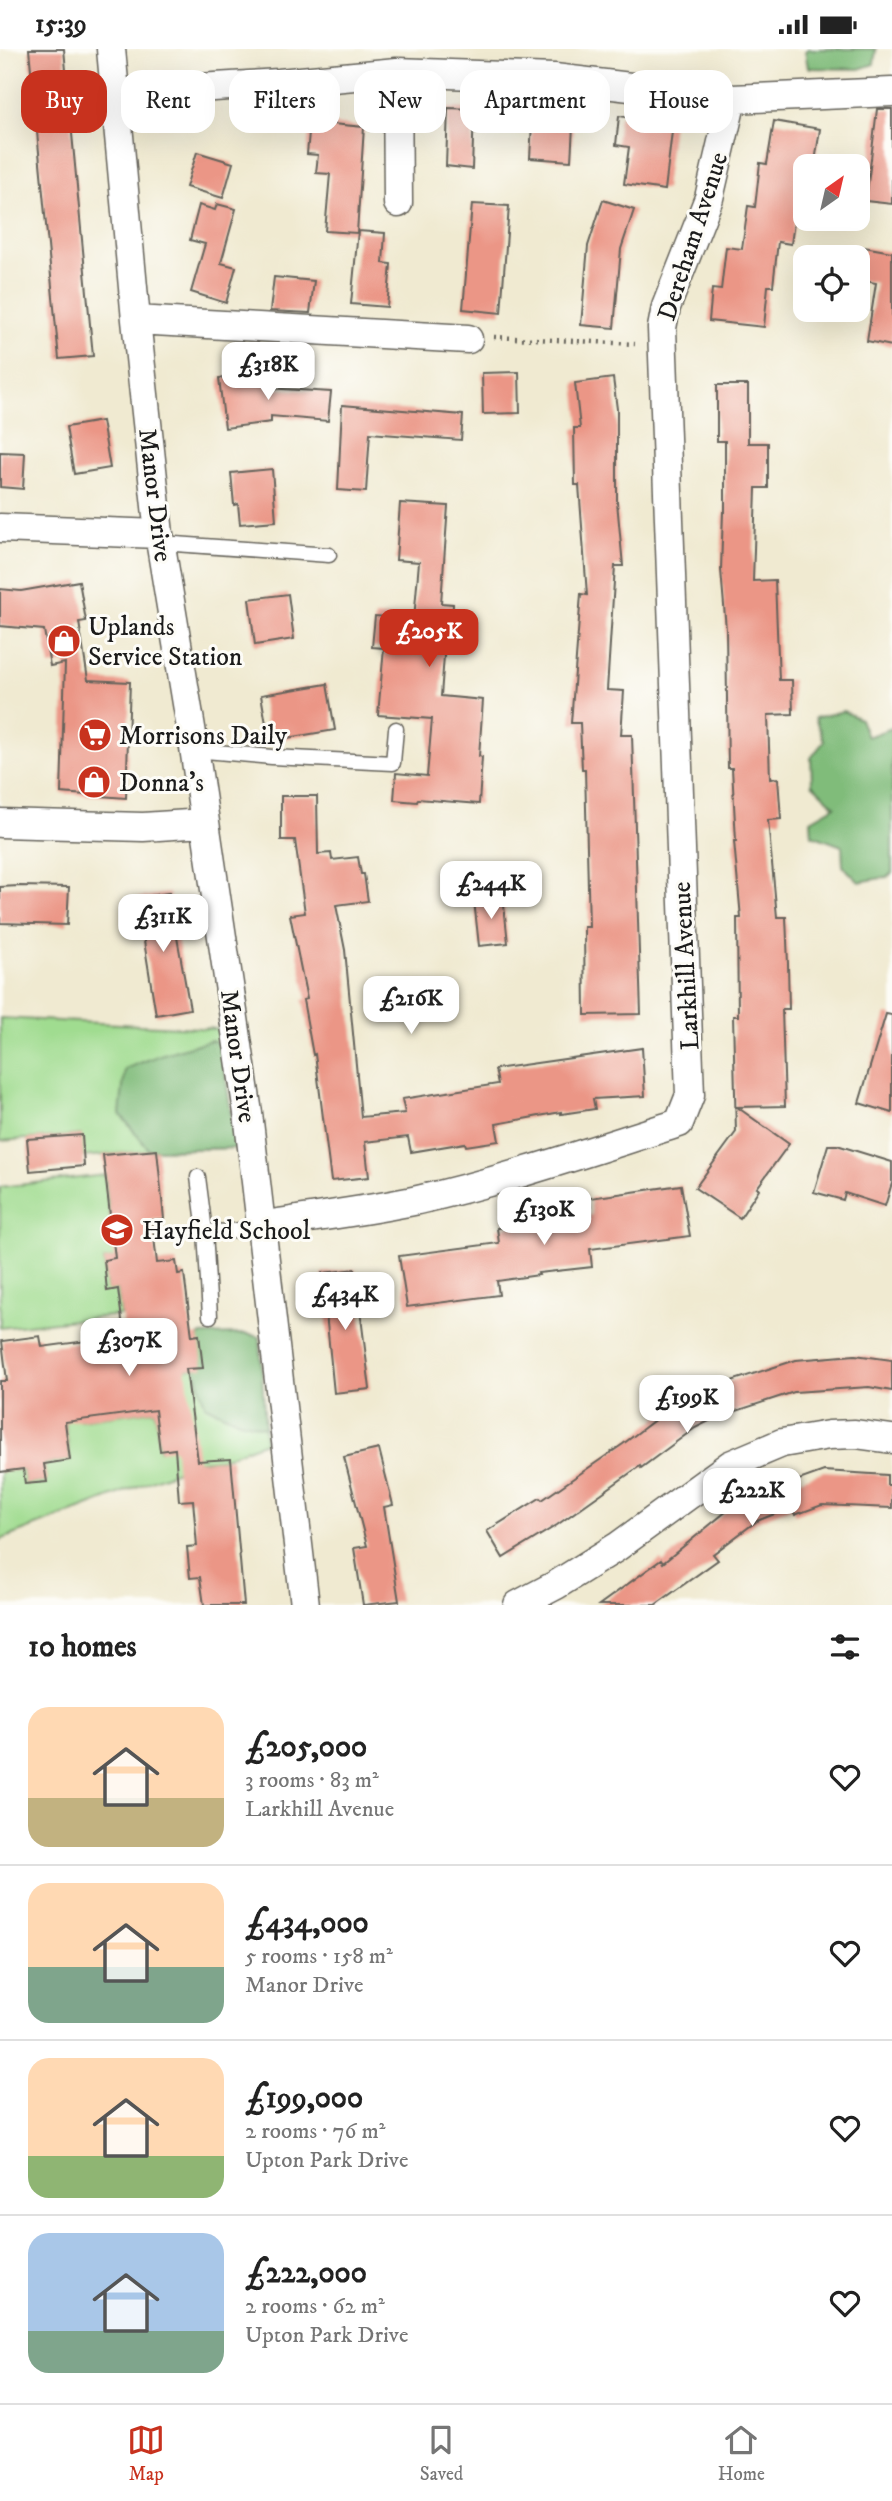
<!DOCTYPE html>
<html lang="en">
<head>
<meta charset="utf-8">
<style>
  body { margin:0; font-family:"IM FELL DW Pica",serif; background:#f2f2f2; color:#222; height:100vh; display:flex; flex-direction:column; font-size:26px; white-space:nowrap }
  * { box-sizing:border-box; margin:0 }
  p { font-size:23px; color:#767676 }
  .icon { flex:none; width:38px; height:38px; fill:none; stroke:currentColor; stroke-width:2; stroke-linecap:round; stroke-linejoin:round }
  .map { position:relative; height:1556px; overflow:hidden }
  .sheet { display:flex; flex-direction:column; background:#fff; flex:1 }
  .sheet>* { flex:none }
  .top-card { position:absolute; left:21px; top:21px; width:850px; height:63px; display:flex; gap:14px }
  .needle { width:46px; rotate:34deg }
  .tools { position:absolute; left:793px; top:105px; display:grid; gap:14px }
  .tools a { display:grid; place-items:center; width:77px; height:77px; border-radius:14px; background:#fff; box-shadow:0 7px 28px #0002; font-size:35px }
  .price { position:absolute; translate:-50% -60px; padding:0 16px; border-radius:14px; background:#fff; color:#222; font-size:23px; line-height:46px; filter:drop-shadow(0 2px 4px #0008) }
  .price::after { content:''; position:absolute; left:50%; top:42px; width:21px; height:16px; margin-left:-10px; background:inherit; clip-path:polygon(0 0,100% 0,50% 100%) }
  .price.selected { background:#c8321e; color:#fff }
  ul { padding:0; list-style:none }
  li { display:flex; align-items:center; gap:21px; height:175px; padding:0 28px }
  li+li { border-top:2px solid #e0e0e0 }
  li span { display:grid; place-items:center; flex:none; width:196px; height:140px; border-radius:21px; color:#555 }
  li>.icon { margin-inline-start:auto }
  span .icon { width:84px; height:84px; fill:#fffc; stroke-width:1 }
  li b { font-size:30px }
  h2 { display:flex; justify-content:space-between; align-items:center; height:84px; padding:0 28px; font-size:30px }
  .tag { padding:0 24px; border-radius:21px; background:#fff; box-shadow:0 7px 28px #0002; font-size:24px; line-height:63px }
  .tag.selected { background:#c8321e; color:#fff }
  .status { display:flex; justify-content:space-between; align-items:center; height:49px; padding:0 35px; background:#fff; direction:ltr }
  .status svg { height:19px; fill:currentColor }
  .dock { display:flex; justify-content:space-around; align-items:center; height:98px; border-top:2px solid #e0e0e0; background:#fff; font-size:19px; color:#767676 }
  .dock a { display:grid; justify-items:center; gap:4px }
  .dock .selected { color:#c8321e }
  .map>svg:first-child { display:block }
  .green { fill:#a0dc90; stroke:#5e7c56; stroke-width:2 }
  .forest { fill:#80bc7a; stroke:#4e6c4b; stroke-width:2 }
  .building { fill:#eb9686 }
  .lines { fill:none; stroke-linecap:round; stroke-linejoin:round }
  .lane-casing { stroke:#66645b; stroke-width:17 }
  .street-casing { stroke:#66645b; stroke-width:31 }
  .path { stroke:#66645b; stroke-width:4.5; stroke-dasharray:2 5; stroke-linecap:butt }
  .lane { stroke:#fff; stroke-width:14 }
  .street { stroke:#fff; stroke-width:28 }
  .labels { text-anchor:middle; stroke-width:6; stroke-linejoin:round; paint-order:stroke }
  .street-label { font-size:26px; fill:#1c1c1c; stroke:#fdfcf7 }
  .poi-label { font-size:26px; fill:#1c1c1c; stroke:#fdfcf7; text-anchor:start }
</style>
</head>
<body>
<div class="status"><b>15:39</b><svg viewBox="0 0 49 12"><path d="M0 12V9h3v3zM5 12V6h3v6zM10 12V3h3v9zM15 12V0h3v12zM26 1h20v11H26zM47 4h2v5h-2z"/></svg></div>
<div class="map">
<svg width="892" height="1556" viewBox="0 0 892 1556">
  <rect width="100%" height="100%" fill="#fdfcf7"/>
  <filter id="ink" filterUnits="userSpaceOnUse"><feTurbulence type="fractalNoise" baseFrequency=".0143" numOctaves="2"/><feDisplacementMap in="SourceGraphic" scale="14" xChannelSelector="R" yChannelSelector="G"/><feConvolveMatrix kernelMatrix="1 2 1 2 8 2 1 2 1" color-interpolation-filters="sRGB"/></filter>
  <filter id="wash" filterUnits="userSpaceOnUse"><feTurbulence type="fractalNoise" baseFrequency=".00686" numOctaves="4" result="noise"/><feDisplacementMap in="SourceGraphic" scale="28" xChannelSelector="R" yChannelSelector="G"/><feGaussianBlur stdDeviation="1.57" result="paint"/><feColorMatrix in="noise" values="0 0 0 0 0 0 0 0 0 0 0 0 0 0 0 0 0 1.4 0 .05"/><feComposite in="paint" operator="in"/></filter>
  <g filter="url(#wash)">
    <rect width="100%" height="100%" fill="#f0ead1"/>
    <path class="green" d="M0,969l218,11 18,119 -79,2 -74,7 -2,-22 -81,6z
      M105,1126l6,50 35,-4 4,33 -46,6 3,30 11,-1 3,26 -121,13v-141z
      M246,1285l14,3 5,105 -44,17 -32,3v8l-12,1 -177,69v-68l23,-3 2,15 21,-2 -2,-18 26,-4 -7,-54 17,14 75,-10 5,41 26,-82 16,-2z"/>
    <path class="forest" d="M808,0h68l-2,15 -15,5 -51,-1 -3,-17z
      M843,662l17,8 7,18 25,-9v145l-5,4 -28,5 -16,-16 -1,-20 -30,-11 -1,-15 24,-14 -23,-22 -1,-26 13,-17 -9,-23z
      M211,991l10,4 15,104 -87,2 -29,-36 5,-45 35,-14z
      M246,1285l14,3 5,90 -26,-6 -34,-16 -10,-37 4,-33z"/>
    <g id="blocks">
      <path class="building" d="M29,0h35l29,307 -34,3z
        M448,59l26,1 -2,60 -26,-3z
        M877,60h15v95l-26,-3z
        M619,67l54,7 -8,67 -41,-6 5,-37 -13,-2z
        M774,72l46,8 -5,33 -8,-1 -2,5 -3,36h-5l-6,42 -13,-2 -5,44h-5l-4,41 -55,-6 3,-32 9,1 5,-43 16,2 6,-43 7,1 5,-44 7,1z
        M310,73l54,5 -7,106 -32,-2 5,-57 -14,-1 2,-18 -11,-1z
        M532,74l41,3 -2,35 -41,-3z
        M197,103l36,11 -10,35 -37,-11z
        M603,151l31,10 -13,39 -7,79 -33,-3 7,-79z
        M217,155l19,5 -15,54 15,4 -10,36 -35,-11 14,-48 -15,-4 9,-35 16,5z
        M472,155l37,2 -8,107 -38,-4z
        M358,182l27,2 -2,30 8,1 -4,43 -36,-3z
        M864,198l28,5v94l-25,-5 9,-58 -17,-3z
        M274,228l40,4 -4,32 -40,-2z
        M265,323l2,16 64,4 -3,29 -57,-5v6l-46,6 -6,-50z
        M519,323l1,41 -37,1 -1,-41z
        M613,329l4,31v93l6,64h-8l-8,124 17,1 -3,44h11l9,279 -56,1 -1,-88h5l-4,-158h-3l-2,-46h-9l10,-129 6,1 -8,-110h-4l-1,-57h6l-5,-45z
        M717,336h31v58h20v45h-12l-3,93 22,-1 4,100h13l1,34 -25,1 2,64 8,-1 3,41 -13,1 9,97h9l2,47 1,45h-7l3,97 -48,1 52,37 -32,44 2,1 -19,29 -45,-30 41,-56 -3,-116h5l-1,-98h4l-7,-77h2l-4,-73h-4l-2,-139 -5,-59 2,-58h2v-71h-8z
        M342,356l121,10 -2,25 -91,-7 -4,59 -28,-2z
        M102,372l8,47 -36,6 -8,-47z
        M0,403l25,1 -2,36 -23,-2z
        M272,420l4,52 -36,3 -2,-20 -4,1 -3,-32z
        M400,454l48,3 -7,97 12,1 -2,39 -6,-1 -4,54 42,4 -4,56 3,1 -3,47 -61,-5 -1,3 -23,-2 2,-27 31,3 5,-57 -54,-4 6,-67 -12,-1 3,-31 39,3 5,-57 -23,-2z
        M79,532l7,40 -7,1 9,58 42,2 -4,116 -65,-5 4,-130 -15,3 -6,-36 -44,-4v-37l21,2z
        M288,545l6,45 -39,6 -6,-46z
        M327,635l8,46 -66,11 -8,-46z
        M281,747h36l1,58 13,-1 1,7 26,-3 3,17h3l4,27 -32,4 9,45 16,167 44,-4 -3,-14 96,-15 -3,-15 147,-21 3,48 -52,3 2,10 -34,5v-2l-65,12 3,17 -33,5 -1,-3 -54,9 -3,-15 -43,5 4,35 -38,4 -16,-127 -2,1 -10,-55 4,-1 -17,-84 15,-2 -10,-73h-14z
        M19,837l50,1 -2,38 -67,-2v-36z
        M169,844l21,116 -34,6 -19,-117z
        M503,847l5,47 -29,3 -5,-46z
        M886,965l6,1v98l-33,-10z
        M82,1086l2,31 -54,5 -3,-32z
        M828,1096h9l55,17v21l-7,23 -40,-13 -2,7 -29,-8z
        M157,1101l7,69 -12,1 5,43 19,-2 2,13 6,-1 8,63 7,-1 4,33 -17,1 12,92 33,-2 13,146h-40l-4,-28 -10,1 -3,-31 10,-1 -4,-46 -14,1 -4,-52 -15,2 -5,-41 -90,12 5,38 -26,4 3,18 -22,2 -2,-15 -23,3v-91h7l-5,-40 38,-5 2,11 82,-11 -6,-47 -11,2 -3,-31 11,-2 -12,-103z
        M681,1136l9,51 -100,13 2,18 -54,6 1,2 -42,6 2,14 -92,12 -8,-51 100,-13 -2,-15 95,-13 -2,-17z
        M355,1220l15,120 -36,4 -12,-120z
        M855,1306l37,5v31l-23,-4 -75,5 -79,26 -20,10 -54,40 -1,-2 -83,59 -54,33 -16,-27 53,-33 2,2 81,-56 50,-38 2,3 42,-21 -1,-2 80,-26z
        M379,1400l14,56 -9,2 15,94 -36,4 -9,-57 13,-2 -23,-89z
        M824,1422l63,4v10h5v23l-70,-3 -27,10 -3,-8 -35,14 -44,33 5,6 -63,45h-56l62,-45 2,3 75,-61z"/>
    </g>
  </g>
  <g filter="url(#ink)">
    <use href="#blocks" fill-opacity="0" stroke="#66645b" stroke-width="2"/>
    <g class="lines">
      <defs>
        <path id="lane" d="M161,494l168,12
          M194,701l78,7 121,6 3,-34
          M198,1128l7,54 23,1 32,-6
          M205,1182l5,85"/>
        <path id="street" d="M111,0l25,271 23,214 33,200 56,379 57,492
          M397,23l1,131
          M115,44l164,-10 118,-11 157,6 178,21 160,-7
          M136,271l332,19
          M0,479l159,6
          M0,774l143,4 61,-4
          M260,1177c52,-9 106,-15 158,-26 88,-20 175,-50 261,-77l11,-28 -28,-767 4,-21 43,-109 23,-99
          M518,1556l38,-20 61,-38 113,-82 52,-22 47,-8 26,-1 37,5"/>
      </defs>
      <use href="#lane" class="lane-casing"/>
      <use href="#street" class="street-casing"/>
      <path class="path" d="M494,288l141,7"/>
      <use href="#lane" class="lane"/>
      <use href="#street" class="street"/>
    </g>
  </g>
  <defs>
    <symbol id="shop-disc" viewBox="-11 -11 22 22"><circle r="9.5" fill="#c8321e" stroke="#fdfcf7"/><path d="M-5-2.5h2.3a2.7 3.5 0 0 1 5.4 0H5L5.5 6h-11ZM-1.5-2.5h3a1.5 2.3 0 0 0-3 0Z" fill="#fff"/></symbol>
    <symbol id="supermarket-disc" viewBox="-11 -11 22 22"><circle r="9.5" fill="#c8321e" stroke="#fdfcf7"/><path d="M-6-5.5h2.5l.6 2H6L4.5 2H-2.5L-4.4-4H-6ZM-1.5 3.2a1.3 1.3 0 1 0 .1 0ZM3 3.2a1.3 1.3 0 1 0 .1 0Z" fill="#fff"/></symbol>
    <symbol id="school-disc" viewBox="-11 -11 22 22"><circle r="9.5" fill="#c8321e" stroke="#fdfcf7"/><path d="M0-5L7-2L0 1L-7-2ZM-4 1L0 2.5L4 1V4Q0 6-4 4Z" fill="#fff"/></symbol>
  </defs>
  <g fill-rule="evenodd">
    <use href="#shop-disc" x="45" y="573" width="38" height="38"/>
    <use href="#supermarket-disc" x="76" y="667" width="38" height="38"/>
    <use href="#shop-disc" x="75" y="714" width="38" height="38"/>
    <use href="#school-disc" x="98" y="1162" width="38" height="38"/>
  </g>
  <g class="labels">
    <g class="street-label">
      <text transform="translate(692 187) rotate(-72)" y="9">Dereham Avenue</text>
      <text transform="translate(156 446) rotate(83)" y="9">Manor Drive</text>
      <text transform="translate(685 917) rotate(-93)" y="9">Larkhill Avenue</text>
      <text transform="translate(239 1007) rotate(82)" y="9">Manor Drive</text>
    </g>
    <g class="poi-label">
      <text x="88" y="586">Uplands<tspan x="88" dy="30">Service Station</tspan></text>
      <text x="119" y="695">Morrisons Daily</text>
      <text x="119" y="742">Donna's</text>
      <text x="142" y="1190">Hayfield School</text>
    </g>
  </g>
</svg>
<div class="tools">
<a><svg class="needle" viewBox="-14 -14 28 28"><path d="M0-13l5 13h-10z" fill="#e53935"/><path d="M0 13l5-13h-10z" fill="#767676"/></svg></a>
<a><svg class="icon" aria-label="locate" viewBox="0 0 24 24"><circle cx="12" cy="12" r="6"/><path d="M12 2v4M12 18v4M2 12h4M18 12h4"/></svg></a>
</div>
<b class="price" style="left:268px;top:353px">£318K</b>
<b class="price selected" style="left:429px;top:620px">£205K</b>
<b class="price" style="left:491px;top:872px">£244K</b>
<b class="price" style="left:163px;top:905px">£311K</b>
<b class="price" style="left:411px;top:987px">£216K</b>
<b class="price" style="left:544px;top:1198px">£130K</b>
<b class="price" style="left:345px;top:1283px">£434K</b>
<b class="price" style="left:129px;top:1329px">£307K</b>
<b class="price" style="left:687px;top:1386px">£199K</b>
<b class="price" style="left:752px;top:1479px">£222K</b>
<div class="top-card">
<a class="tag selected">Buy</a>
<a class="tag">Rent</a>
<a class="tag">Filters</a>
<a class="tag">New</a>
<a class="tag">Apartment</a>
<a class="tag">House</a>
</div>
</div>
<section class="sheet">
<h2>10 homes<svg class="icon" aria-label="filters" viewBox="0 0 24 24"><path d="M4 7h16M4 17h16"/><circle cx="9" cy="7" r="2"/><circle cx="15" cy="17" r="2"/></svg></h2>
<ul>
<li><span style="background:linear-gradient(#ffd9b3 65%,#c2b280 0)"><svg class="icon" aria-label="home" viewBox="0 0 24 24"><path d="M3 11l9-7 9 7M6 9v11h12V9"/></svg></span><div><b>£205,000</b><p>3 rooms · 83 m²</p><p>Larkhill Avenue</p></div><svg class="icon" aria-label="heart" viewBox="0 0 24 24"><path d="M12 20l-8-8c-3-5 5-10 8-4 3-6 11-1 8 4z"/></svg></li>
<li><span style="background:linear-gradient(#ffd9b3 60%,#7fa58c 0)"><svg class="icon" aria-label="home" viewBox="0 0 24 24"><path d="M3 11l9-7 9 7M6 9v11h12V9"/></svg></span><div><b>£434,000</b><p>5 rooms · 158 m²</p><p>Manor Drive</p></div><svg class="icon" aria-label="heart" viewBox="0 0 24 24"><path d="M12 20l-8-8c-3-5 5-10 8-4 3-6 11-1 8 4z"/></svg></li>
<li><span style="background:linear-gradient(#ffd9b3 70%,#8fb573 0)"><svg class="icon" aria-label="home" viewBox="0 0 24 24"><path d="M3 11l9-7 9 7M6 9v11h12V9"/></svg></span><div><b>£199,000</b><p>2 rooms · 76 m²</p><p>Upton Park Drive</p></div><svg class="icon" aria-label="heart" viewBox="0 0 24 24"><path d="M12 20l-8-8c-3-5 5-10 8-4 3-6 11-1 8 4z"/></svg></li>
<li><span style="background:linear-gradient(#a9c7e8 70%,#7fa58c 0)"><svg class="icon" aria-label="home" viewBox="0 0 24 24"><path d="M3 11l9-7 9 7M6 9v11h12V9"/></svg></span><div><b>£222,000</b><p>2 rooms · 62 m²</p><p>Upton Park Drive</p></div><svg class="icon" aria-label="heart" viewBox="0 0 24 24"><path d="M12 20l-8-8c-3-5 5-10 8-4 3-6 11-1 8 4z"/></svg></li>
</ul>
</section>
<nav class="dock">
<a class="selected"><svg class="icon" aria-label="map" viewBox="0 0 24 24"><path d="M3 6l6-2 6 2 6-2v14l-6 2-6-2-6 2zM9 4v14M15 6v14"/></svg>Map</a>
<a><svg class="icon" aria-label="saved" viewBox="0 0 24 24"><path d="M7 4h10v16l-5-4-5 4z"/></svg>Saved</a>
<a><svg class="icon" aria-label="home" viewBox="0 0 24 24"><path d="M3 11l9-7 9 7M6 9v11h12V9"/></svg>Home</a>
</nav>
</body>
</html>
